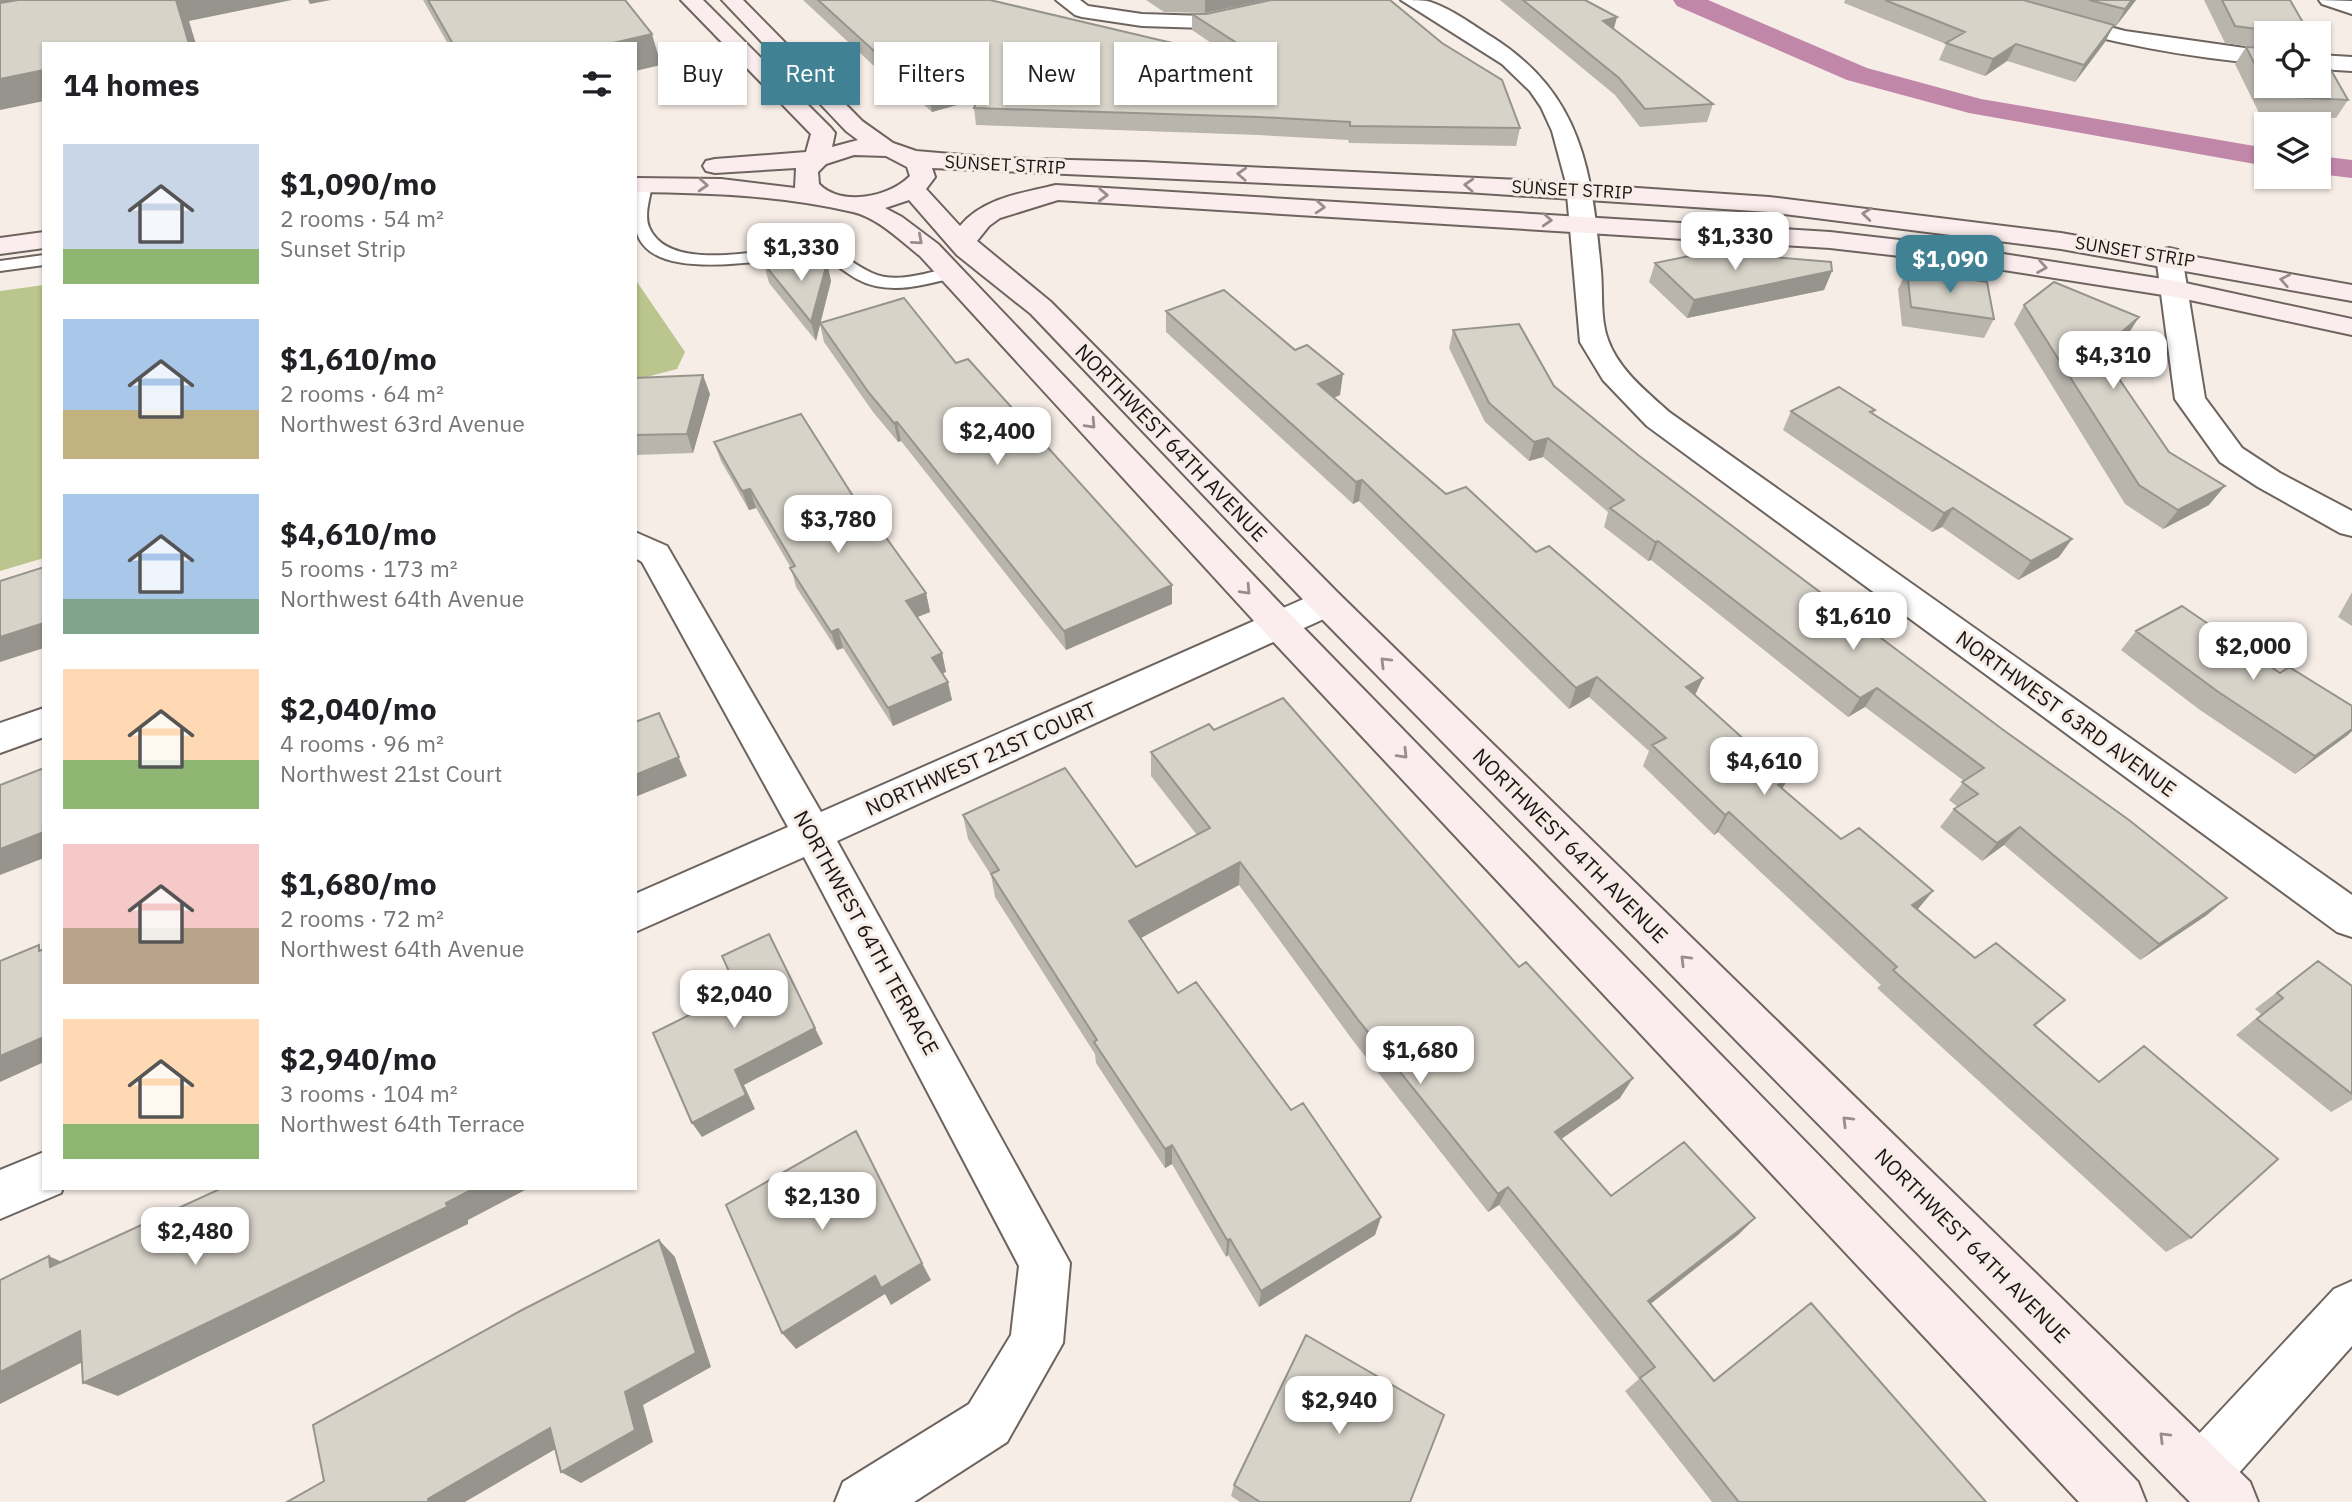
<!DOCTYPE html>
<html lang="en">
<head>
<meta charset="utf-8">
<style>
  body { margin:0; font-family:"IBM Plex Sans",sans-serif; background:#f2f2f2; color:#202124; height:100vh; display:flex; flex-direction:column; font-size:26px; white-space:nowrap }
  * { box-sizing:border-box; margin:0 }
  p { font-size:23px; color:#757577 }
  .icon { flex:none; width:38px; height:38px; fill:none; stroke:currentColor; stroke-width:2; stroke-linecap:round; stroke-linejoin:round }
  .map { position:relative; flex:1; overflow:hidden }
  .panel { position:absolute; left:42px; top:42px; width:595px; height:1148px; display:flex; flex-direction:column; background:#fff; border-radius:0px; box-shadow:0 2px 5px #0004 }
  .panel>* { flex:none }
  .banner { position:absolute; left:658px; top:42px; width:665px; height:63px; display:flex; gap:14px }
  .buttons { position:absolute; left:2254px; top:21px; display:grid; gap:14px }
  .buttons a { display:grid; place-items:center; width:77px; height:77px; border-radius:0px; background:#fff; box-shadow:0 2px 5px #0004; font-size:35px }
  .price { position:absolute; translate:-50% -60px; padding:0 16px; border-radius:14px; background:#fff; color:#222; font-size:23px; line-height:46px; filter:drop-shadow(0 2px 4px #0008) }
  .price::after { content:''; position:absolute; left:50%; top:42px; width:21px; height:16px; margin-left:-10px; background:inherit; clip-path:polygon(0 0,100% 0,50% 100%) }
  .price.on { background:#408194; color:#fff }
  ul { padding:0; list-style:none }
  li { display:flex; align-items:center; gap:21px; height:175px; padding:0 21px }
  li span { display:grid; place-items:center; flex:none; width:196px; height:140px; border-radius:0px; color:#555 }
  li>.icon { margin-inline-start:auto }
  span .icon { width:84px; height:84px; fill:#fffc; stroke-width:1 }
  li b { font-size:30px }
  h2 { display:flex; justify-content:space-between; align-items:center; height:84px; padding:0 21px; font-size:30px }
  .pill { padding:0 24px; border-radius:0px; background:#fff; box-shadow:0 2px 5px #0004; font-size:24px; line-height:63px }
  .pill.on { background:#408194; color:#fff }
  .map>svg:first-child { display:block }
  .green { fill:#bac68d }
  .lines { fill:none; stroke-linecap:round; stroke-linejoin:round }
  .canal { fill:#c087a9; fill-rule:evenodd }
  .lane-casing { stroke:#6d645f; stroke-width:4 }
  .street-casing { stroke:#6d645f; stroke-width:4 }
  .secondary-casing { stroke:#6d645f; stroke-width:4 }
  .lane { fill:#fff; fill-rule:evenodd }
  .street { fill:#fff; fill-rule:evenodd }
  .secondary { fill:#fbedee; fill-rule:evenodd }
  .wall { fill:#b9b5ad }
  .shaded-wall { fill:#96948d }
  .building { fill:#d7d3c9; stroke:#96948d; stroke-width:2 }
  .oneway { stroke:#968d8c }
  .labels { text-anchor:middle; stroke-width:6; stroke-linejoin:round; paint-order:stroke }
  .far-street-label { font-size:18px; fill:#1b1715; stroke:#f7ede7 }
  .street-label { font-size:21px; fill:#1b1715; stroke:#f7ede7 }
</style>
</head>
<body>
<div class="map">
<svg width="2352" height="1502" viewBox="0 0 2352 1502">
  <rect width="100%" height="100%" fill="#f7ede7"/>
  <path class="green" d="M635,279l50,73 -8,17 -42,11z
    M44,285v273l-44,13v-280z"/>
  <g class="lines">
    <path class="canal" d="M1673,0h35l159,68 114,31 285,49v18l-297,-53 -122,-33 -170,-74z
      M2319,156l33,4v18l-33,-4z"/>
    <defs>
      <path id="lane" d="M644,180l8,5c-2,13 -8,30 -3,42 21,50 124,18 165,20 25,1 37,17 58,26 24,11 53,0 78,-5l9,5 -3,4c-32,8 -68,19 -99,2 -15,-8 -26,-21 -43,-22 -43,-2 -179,35 -179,-38 0,-12 -2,-27 3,-37z
        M44,255v10l-44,6v-10z"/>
      <path id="street" d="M1056,0h24l8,6 54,8 63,2 74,-16h39l-3,4 -110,24 -63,-2 -60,-9 -7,-2z
        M1401,0c8,0 19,0 26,1 22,6 46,24 65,36 91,58 100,135 109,234 2,22 -1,48 7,69 11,30 38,51 61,72l683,483v42l-15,-5 -690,-506 -44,-46 -23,-38 -14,-159 -14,-52 -11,-24 -11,-16 -28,-27z
        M1977,0h31l117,31 141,20v13c-98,-8 -193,-29 -286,-60z
        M2319,0l33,1v13l-30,-10z
        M2319,55l33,2v14l-33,-2z
        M2169,248l9,2 4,6 23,142 37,50 38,25 72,38v25l-12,-3 -82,-46 -38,-25 -45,-63 -19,-143 4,-6z
        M635,532l32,14 154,266 494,-218 12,-3 12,3 5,9 -5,9 -502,229 233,422 -7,80 -56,99 -93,60h-79l8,-20 126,-78 42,-69 8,-69 -215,-409 -169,75v-38l153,-67 -146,-265 -7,-4z
        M44,708v29l-44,16v-30z
        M44,1152v36h19l-2,5 -61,26v-49z
        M2352,1281v65l-131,147 -20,8 -20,-8 -8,-20 8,-20 153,-164z"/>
      <path id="secondary" d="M681,0h22l128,128 4,5 -3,14 26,-7 -12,-9 -124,-131h21l119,121 31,22 23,8 82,7 146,4 375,18 250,17 292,36 291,52v16l-291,-52 -292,-37 -303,-20 -534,-24 3,9 -9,12 34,37c23,-28 62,-33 96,-41l774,47 122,14 224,35 176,38v16l-176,-38 -224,-35 -122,-14 -772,-48 -58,18 -11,8 -12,15 74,61 288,292 911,888 8,20h-68l-875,-890 -284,-298 -74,-59 -48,-55 -24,8 17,9 36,27 354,372 846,866 8,20h-67l-813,-868 -346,-378c-20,-16 -42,-38 -67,-44 -71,-17 -145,-19 -218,-20v-14l86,1 74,9 1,-20 -81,5 -9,-2 -3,-5 3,-5 9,-2 91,-7 5,-18zM854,155l32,1 21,11 3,9c-20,21 -69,31 -91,8l-1,-12 8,-8z
        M44,232v16l-44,6v-16z"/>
    </defs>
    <use href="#lane" class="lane-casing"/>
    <use href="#street" class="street-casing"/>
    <use href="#secondary" class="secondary-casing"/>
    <use href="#lane" class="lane"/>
    <use href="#street" class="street"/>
    <use href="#secondary" class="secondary"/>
  </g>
  <path class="wall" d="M423,0h202l36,65 -26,-21h-187z
    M803,0h187l242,57 -40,-27v-16l328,114 -4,18 -167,-3 -1,-3 -90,-5 -282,-10 -2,-17 3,-9 -45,13 -40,-35 -4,2z
    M1146,0h121l-62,13 -41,-1z
    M1500,0h85l32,17 -3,12 99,75 -6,18 -67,5 -25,-32z
    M1845,0h291l-20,26 -3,-1 -8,17 -30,40 -68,-21 -22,15 -46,-16 7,-16 -102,-41z
    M2204,0h86l19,33h-43v53l82,14 -12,18 -77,-5 -24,-49 11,-17h8l-29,-4z
    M1727,253l105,18 -8,19 -137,28 -38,-36 6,-19z
    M827,263l4,18 -11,42 136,40 216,241 -106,46 -165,-209 -3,1 -25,-30 -49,-70 -4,-18 -4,17 -47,-58 -5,-19z
    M1907,270l87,49 -10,19 -82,-12 -4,-37z
    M2024,305l103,31 -23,20 65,96 40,53 -46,24 -38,-25 -111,-180z
    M1166,311l129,39 45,45 -6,3 112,96 90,58 167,126 -8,17 93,84 -6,9 59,51 92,52 -16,19 128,108 -10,8 156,212 -25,14 -289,-264 4,-3 -163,-153 -4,3 -71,-69 6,-15 -60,-54 -20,12 -210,-208 -6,3 -187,-172z
    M1453,330l101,56 653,529 -67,45 -136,-115 -22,16 -42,-34 14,-18 4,-2 -9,-7 15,-19 -99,-74 -17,10 -197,-157 -3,1 -44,-34 4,-15 -65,-55 -14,4 -44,-39 -36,-74z
    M635,378l75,16 -17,59 -58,2z
    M1875,410l-2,4 186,143 -41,23 -76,-53 -10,5 -149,-102 8,-19z
    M714,442l163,92 49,59 4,19 -13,5 25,36 4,19 -3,1 9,27 -59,26 -50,-78 -6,2 -41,-63 -5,-19 -35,-60 -7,2 -28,-49z
    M2352,592v34l-14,-9z
    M2136,631l216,75v25l-57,43 -95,-64 -79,-60z
    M1214,730l406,368 -59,41 50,57 144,22 -17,17 -88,69 64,76 272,122h-274l-87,-111 14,-12 -140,-174 -11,7 -134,-170 -115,-157 -99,53 38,55 113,117 90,107 -6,18 -116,72 -31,-52 -2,2 -54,-93 -7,4 -69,-105 -1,-9 -100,-157 -4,-22 -23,-36 -5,-24 173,52 61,-32 -46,-59v-24z
    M2318,961l34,25v114l-21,12 -95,-77 25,-21 -6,-5z
    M1234,1485l176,17h-170l-9,-6z"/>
  <path class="shaded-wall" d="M0,0h80l-80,15z
    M176,0h116l-103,21 7,23h-7z
    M308,0h23l-21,4z
    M1205,0h62l-62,13z
    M2132,0h4l-20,26 9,-17z
    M1617,17l-5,17 -9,-13z
    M2114,25l-9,17 -30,40 9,-17z
    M652,34l9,31 -26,6v-27l-22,-1z
    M2016,44l-9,17 -22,15 8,-17z
    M890,60l2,17 -4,2 -3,-18z
    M44,70v31l-44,9v-31z
    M984,80l2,17 -54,15 -3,-17z
    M827,263l4,18 -15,60 -5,-19z
    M1832,271l-8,19 -137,28 7,-18z
    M2139,317l-12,19 -39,34 12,-19z
    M1343,374l-3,21 -24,10 2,-21z
    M703,375l7,19 -17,59 -6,-19z
    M897,422l4,19 -3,1 -4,-19z
    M1548,438l-5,19 -14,4 5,-19z
    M1362,480l-3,21 -6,3 3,-22z
    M2225,486l-16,19 -46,24 15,-19z
    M750,489l6,19 -7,2 -7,-19z
    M1953,508l-11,19 -10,5 12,-19z
    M2072,539l-13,18 -41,23 13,-19z
    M1658,541l-7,19 -3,1 7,-19z
    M1172,585v19l-106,46 -2,-19z
    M926,593l4,19 -20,8 -4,-19z
    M44,623v25l-44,14v-25z
    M838,629l5,19 -6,2 -6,-18z
    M942,653l4,19 -10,4 -4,-18z
    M1597,677l-8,20 -20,12 7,-21z
    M1703,678l-10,21 -7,-12z
    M948,682l4,18 -59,26 -5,-18z
    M1877,688l-12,19 -17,10 12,-19z
    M659,713l28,63 -52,21v-22z
    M2352,729v2l-4,4 -53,39 20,-18z
    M1788,779l-12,20 2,-14z
    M1729,812l-11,20 -4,3 11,-20z
    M2020,827l-16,18 -22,16 15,-18z
    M44,832v26l-44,17v-26z
    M1240,862l-1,23 -109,59 -1,-23z
    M1933,891l-16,19 -5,-5z
    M2227,898l-20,17 -67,45 19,-16z
    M815,1028l8,16 -79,41 11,24 -53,28 -10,-14 43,-53z
    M44,1037v25l-44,20v-26z
    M1633,1078l-13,20 -76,53 11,-19z
    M1172,1145v19l-7,4v-19z
    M1508,1187l-9,18 -11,7 10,-18z
    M475,1188h54l-61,32v4l-350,172 -35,-13z
    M1381,1217l-6,18 -116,72 2,-16z
    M1755,1218l-17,17 -104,82 14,-16z
    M1230,1239l-2,16 -2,2 1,-17z
    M659,1240l16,17 36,110 -68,38 10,37 -72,41 -20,-11 64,-80z
    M49,1256l34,16 -33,-5z
    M922,1263l9,17 -40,25 -6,-11 -89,55 -14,-16 93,-57z
    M80,1331l34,15 -114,58v-32z
    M550,1428l21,12 -106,62h-36l-1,-3z"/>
  <path class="building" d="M18,0h158l13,44h-145v26l-44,9v-76z
    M428,0h197l27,34 -39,9v1h-160z
    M818,0h172l284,67 -82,-53h14l65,-14h119l52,43 60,37 18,48 -170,-2v-4l-91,-5 -285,-9 10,-28 -55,15 -39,-35 -5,1z
    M1523,0h62l32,17 -14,4 110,83 -68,5 -26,-31z
    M1885,0h138l91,25 -30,40 -68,-21 -23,15 -47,-16 19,-11z
    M2089,0h43l-7,9z
    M2222,0h68l19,33h-30v-1l-44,-6z
    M2246,47l20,1v38h53v-37l29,51 -77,-4z
    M1724,249l3,4 104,9 1,9 -138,29 -39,-37z
    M827,263l-16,59 -47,-58z
    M1907,270l80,12 7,37 -83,-12z
    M2054,282l85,35 -39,34 69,101 56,34 -47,24 -39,-25 -115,-180z
    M1224,290l71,60 12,-5 36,29 -25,10 128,110 20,-7 70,65 13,-6 154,132 -17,9 102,92 -10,6 63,54 18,-11 74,63 -21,14 63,53 21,-15 69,57 -31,25 65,57 45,-36 134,113 -87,79 -298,-268 4,-3 -168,-155 -4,3 -73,-70 14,-7 -69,-61 -21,11 -214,-208 -6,2 -190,-171z
    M904,298l52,65 12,-4 204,226 -108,46 -167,-209 -3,1 -25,-30 -49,-70z
    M1519,324l35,62 84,69 364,274 127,91 98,78 -68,46 -139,-117 -23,16 -43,-34 24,-15 -16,-12 22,-14 -107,-80 -17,10 -202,-157 -3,1 -45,-34 14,-8 -76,-62 -14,4 -45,-39 -36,-73z
    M703,375l-16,59 -52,1v-57z
    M1839,387l36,23 -5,2 202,127 -41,22 -78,-53 -9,5 -153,-102z
    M801,414l76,120 5,-2 44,61 -20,8 36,52 -10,5 16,24 -60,26 -50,-79 -7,3 -41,-64 5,-2 -45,-77 -8,2 -28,-49z
    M44,567v56l-44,14v-56z
    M2182,606l98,67 9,-6 63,39v23l-37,27 -98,-65 -81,-60z
    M1283,698l236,269 7,-5 107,116 -78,54 56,64 73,-54 71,76 -107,83 66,80 97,-78 175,199h-247l-99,-124 15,-11 -147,-180 -10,7 -139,-173 -119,-159 -111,59 49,72 18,-11 95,128 12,-7 78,114 -120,74 -31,-52 -3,1 -55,-95 -7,4 -71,-107 3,-2 -106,-166 8,-4 -36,-55 102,-47 71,99 74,-39 -59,-76 58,-28 5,6z
    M659,713l20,44 -44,18v-53z
    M44,768v64l-44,17v-64z
    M769,934l46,94 -80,42 11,25 -54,28 -39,-90 85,-42 -16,-35z
    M39,945v6l5,-2v88l-44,19v-95z
    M2318,961l34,25v108l-95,-75 26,-21 -6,-5z
    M856,1131l66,132 -41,25 -6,-12 -93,57 -56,-128z
    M222,1188h253l-29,15 1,4 -364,176 -3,-52 -80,41v-92l49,-24 1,11z
    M659,1240l37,113 -71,39 10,38 -74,42 -11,-44 -122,71 1,3h-142l37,-21 -11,-56 209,-115z
    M1306,1335l138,80 -34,87h-150l-26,-17z"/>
  <defs><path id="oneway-chevron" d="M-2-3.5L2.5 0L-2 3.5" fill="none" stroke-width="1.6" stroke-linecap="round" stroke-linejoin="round" transform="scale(1.75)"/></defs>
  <g class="oneway">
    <use href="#oneway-chevron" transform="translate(1242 174) rotate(-177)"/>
    <use href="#oneway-chevron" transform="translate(703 185) rotate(3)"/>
    <use href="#oneway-chevron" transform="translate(1469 185) rotate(-177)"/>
    <use href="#oneway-chevron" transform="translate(1103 195) rotate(2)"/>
    <use href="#oneway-chevron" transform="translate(1320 207) rotate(4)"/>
    <use href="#oneway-chevron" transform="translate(1867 214) rotate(-174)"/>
    <use href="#oneway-chevron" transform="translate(1547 220) rotate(3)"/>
    <use href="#oneway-chevron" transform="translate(918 240) rotate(41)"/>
    <use href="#oneway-chevron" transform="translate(2042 267) rotate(9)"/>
    <use href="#oneway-chevron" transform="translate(2285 280) rotate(-169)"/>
    <use href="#oneway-chevron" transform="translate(1091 424) rotate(47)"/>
    <use href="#oneway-chevron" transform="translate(1246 590) rotate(47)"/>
    <use href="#oneway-chevron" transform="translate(1385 662) rotate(-135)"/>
    <use href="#oneway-chevron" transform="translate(1403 754) rotate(46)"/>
    <use href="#oneway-chevron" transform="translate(1685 960) rotate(-135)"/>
    <use href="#oneway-chevron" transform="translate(1847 1121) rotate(-135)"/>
    <use href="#oneway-chevron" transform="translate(2164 1437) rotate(-135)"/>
  </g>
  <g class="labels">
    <g class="far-street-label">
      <text transform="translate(1005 165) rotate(3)" y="6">SUNSET STRIP</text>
      <text transform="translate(1572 190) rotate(3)" y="6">SUNSET STRIP</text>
      <text transform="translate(2135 252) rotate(9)" y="6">SUNSET STRIP</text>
    </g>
    <g class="street-label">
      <text transform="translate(1171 443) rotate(46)" y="7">NORTHWEST 64TH AVENUE</text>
      <text transform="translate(2066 714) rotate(36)" y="7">NORTHWEST 63RD AVENUE</text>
      <text transform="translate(981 759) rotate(-24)" y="7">NORTHWEST 21ST COURT</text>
      <text transform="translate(1570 846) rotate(45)" y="7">NORTHWEST 64TH AVENUE</text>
      <text transform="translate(866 933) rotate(61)" y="7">NORTHWEST 64TH TERRACE</text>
      <text transform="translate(1972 1246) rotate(45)" y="7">NORTHWEST 64TH AVENUE</text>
    </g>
  </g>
</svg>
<div class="buttons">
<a><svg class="icon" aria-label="locate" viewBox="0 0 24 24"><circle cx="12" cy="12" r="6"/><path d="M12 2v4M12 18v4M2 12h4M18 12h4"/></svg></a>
<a><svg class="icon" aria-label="layers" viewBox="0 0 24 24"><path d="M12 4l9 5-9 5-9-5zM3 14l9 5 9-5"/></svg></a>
</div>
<b class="price" style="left:1735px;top:272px">$1,330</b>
<b class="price" style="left:801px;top:283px">$1,330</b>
<b class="price on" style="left:1950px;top:295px">$1,090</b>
<b class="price" style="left:2113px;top:391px">$4,310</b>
<b class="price" style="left:997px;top:467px">$2,400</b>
<b class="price" style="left:838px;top:555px">$3,780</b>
<b class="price" style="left:1853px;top:652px">$1,610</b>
<b class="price" style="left:2253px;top:682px">$2,000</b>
<b class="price" style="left:1764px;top:797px">$4,610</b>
<b class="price" style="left:734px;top:1030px">$2,040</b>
<b class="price" style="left:1420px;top:1086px">$1,680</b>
<b class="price" style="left:822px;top:1232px">$2,130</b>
<b class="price" style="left:195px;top:1267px">$2,480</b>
<b class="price" style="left:1339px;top:1436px">$2,940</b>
<div class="banner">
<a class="pill">Buy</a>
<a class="pill on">Rent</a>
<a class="pill">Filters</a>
<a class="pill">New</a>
<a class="pill">Apartment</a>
</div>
<section class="panel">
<h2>14 homes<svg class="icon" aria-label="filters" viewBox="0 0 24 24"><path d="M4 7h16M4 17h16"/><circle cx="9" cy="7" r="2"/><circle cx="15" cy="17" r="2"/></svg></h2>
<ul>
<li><span style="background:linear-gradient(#c9d6e8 75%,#8fb573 0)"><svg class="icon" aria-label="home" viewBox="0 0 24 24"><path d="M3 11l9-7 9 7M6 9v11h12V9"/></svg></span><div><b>$1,090/mo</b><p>2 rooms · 54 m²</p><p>Sunset Strip</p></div></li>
<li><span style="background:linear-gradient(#a9c7e8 65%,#c2b280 0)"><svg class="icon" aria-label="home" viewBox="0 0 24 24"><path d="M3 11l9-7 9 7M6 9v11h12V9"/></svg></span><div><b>$1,610/mo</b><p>2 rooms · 64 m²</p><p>Northwest 63rd Avenue</p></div></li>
<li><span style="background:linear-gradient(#a9c7e8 75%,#7fa58c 0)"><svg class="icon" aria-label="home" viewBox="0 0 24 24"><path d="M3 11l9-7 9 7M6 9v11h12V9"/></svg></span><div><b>$4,610/mo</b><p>5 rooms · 173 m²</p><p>Northwest 64th Avenue</p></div></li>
<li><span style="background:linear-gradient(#ffd9b3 65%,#8fb573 0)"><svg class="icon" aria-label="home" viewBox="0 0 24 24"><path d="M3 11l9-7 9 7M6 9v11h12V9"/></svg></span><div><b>$2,040/mo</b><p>4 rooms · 96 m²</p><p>Northwest 21st Court</p></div></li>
<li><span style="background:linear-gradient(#f6c9c9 60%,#b9a48a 0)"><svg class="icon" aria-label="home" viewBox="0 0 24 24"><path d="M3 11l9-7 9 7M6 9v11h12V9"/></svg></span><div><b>$1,680/mo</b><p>2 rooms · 72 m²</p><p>Northwest 64th Avenue</p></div></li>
<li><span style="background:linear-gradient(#ffd9b3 75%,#8fb573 0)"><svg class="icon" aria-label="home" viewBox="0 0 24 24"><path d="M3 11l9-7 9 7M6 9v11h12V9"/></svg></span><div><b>$2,940/mo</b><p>3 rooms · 104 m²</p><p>Northwest 64th Terrace</p></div></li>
</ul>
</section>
</div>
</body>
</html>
